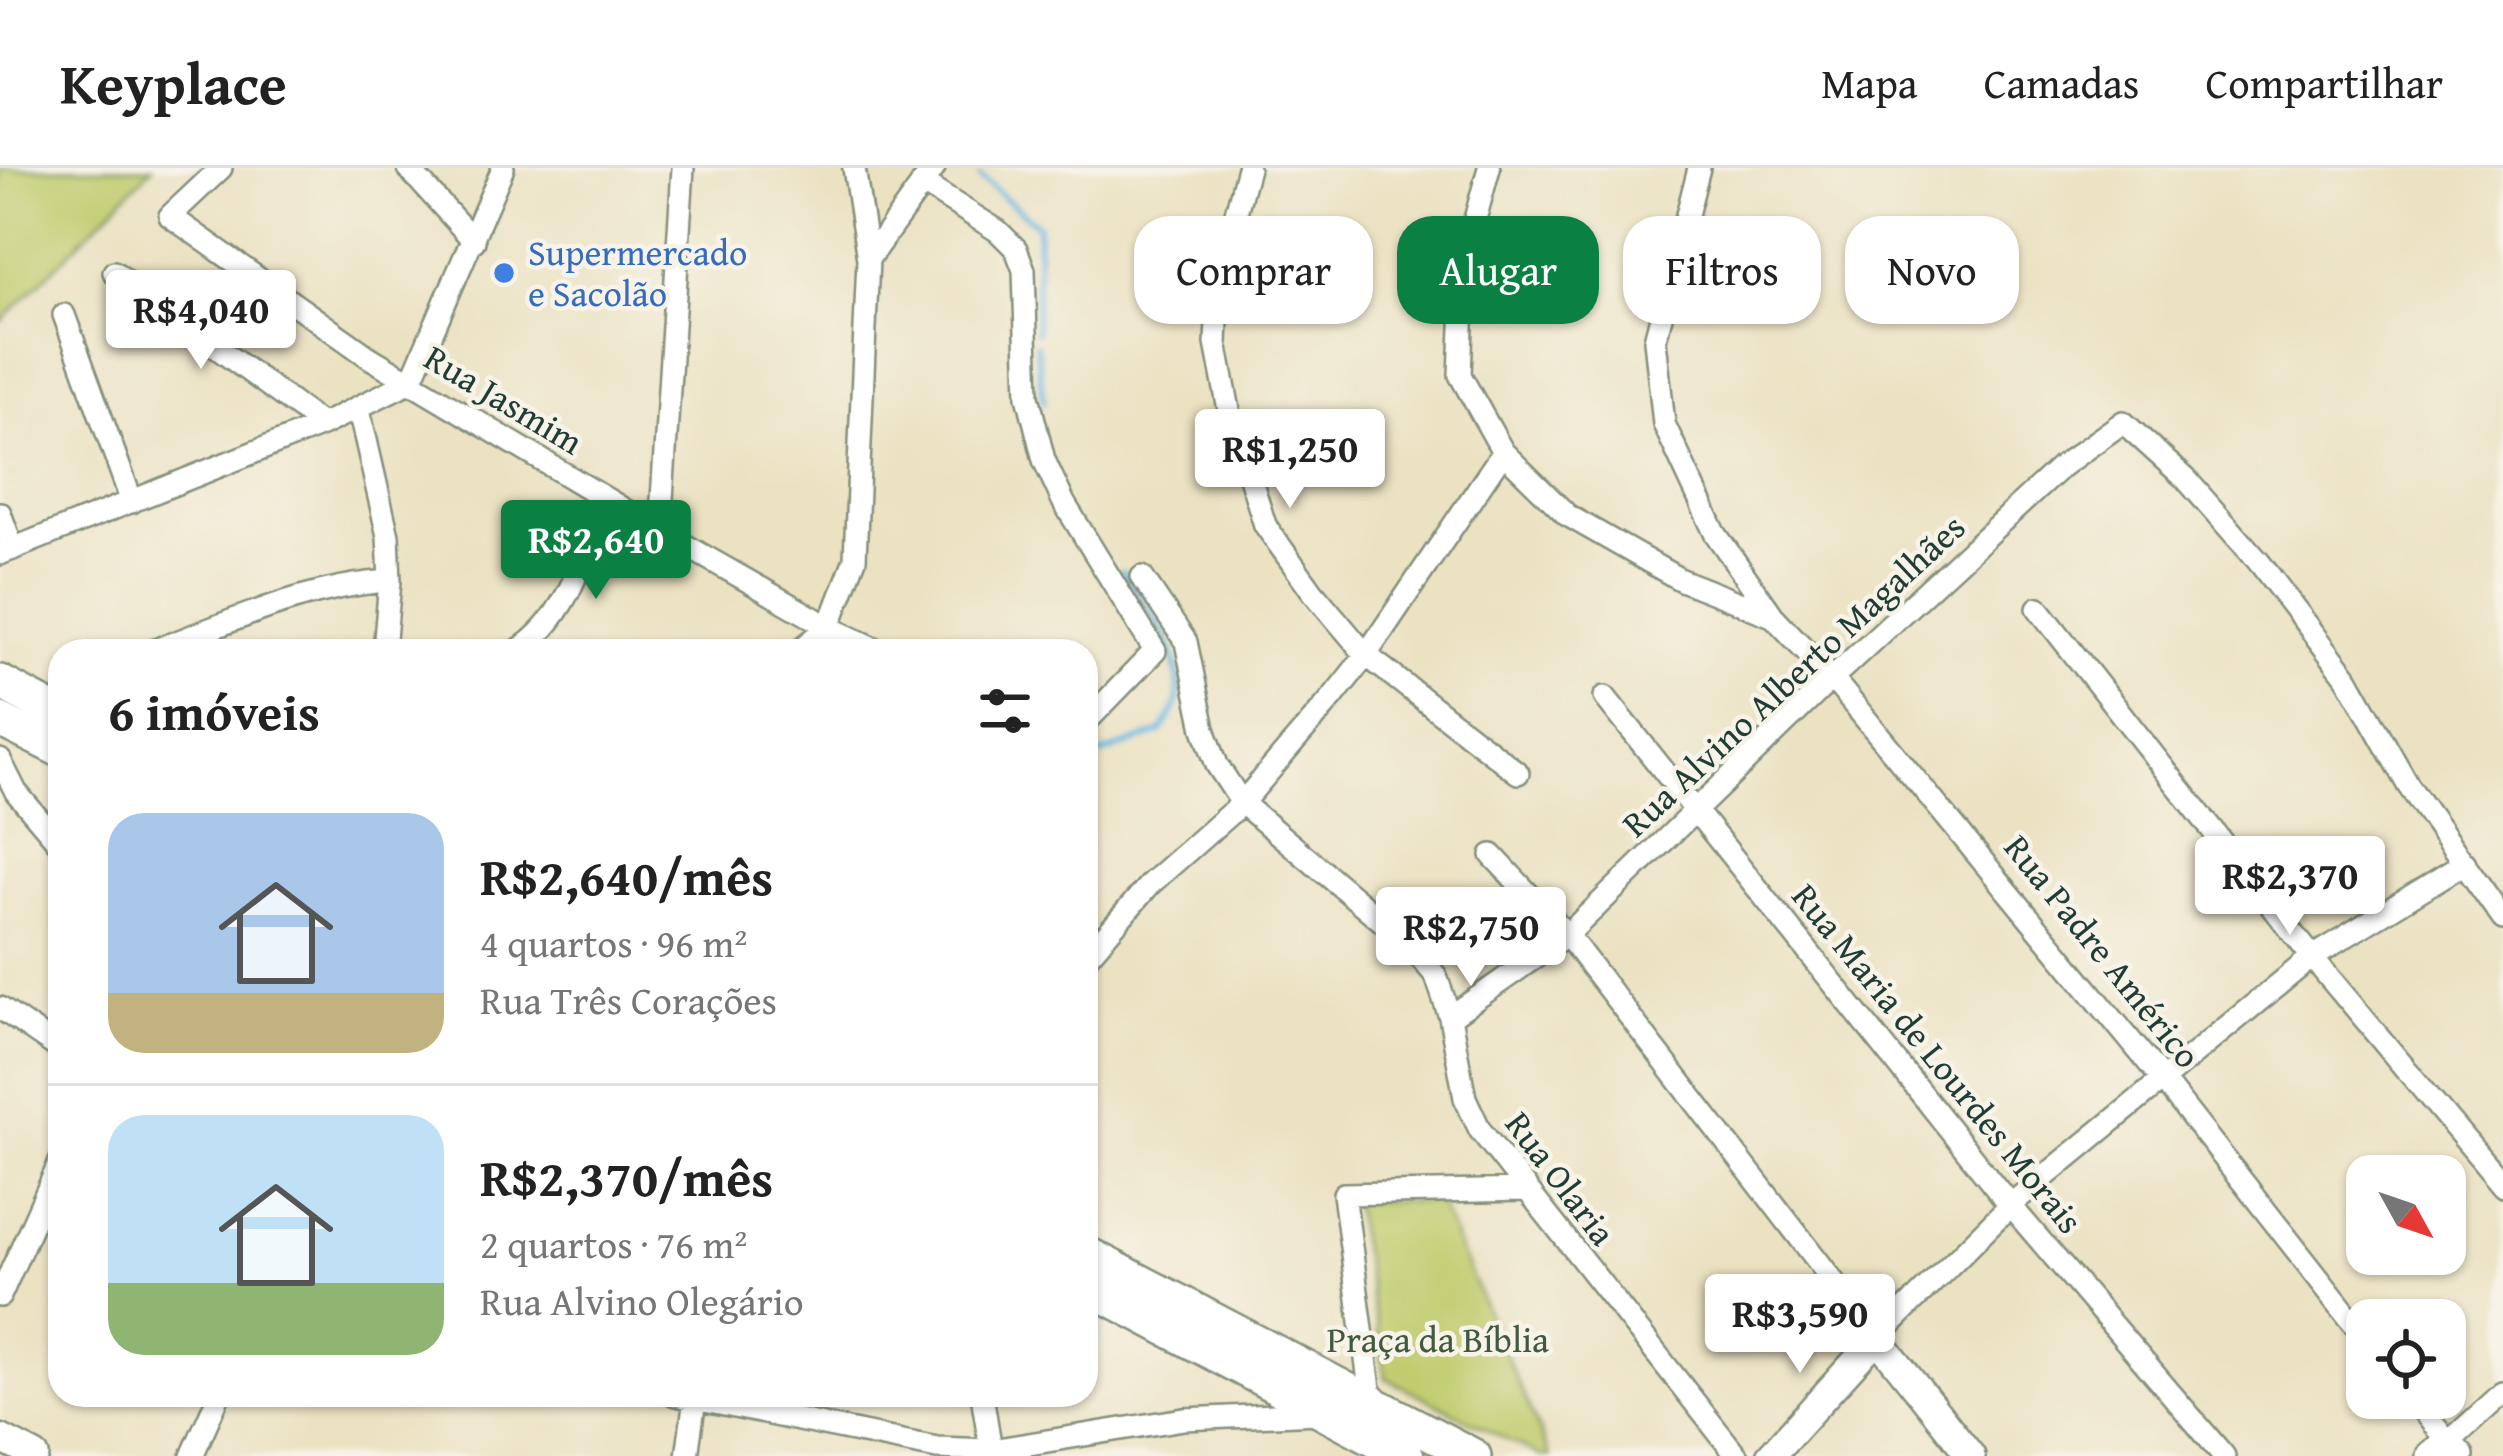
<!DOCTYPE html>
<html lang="pt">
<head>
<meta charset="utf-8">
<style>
  body { margin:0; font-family:"Gentium Book Plus",serif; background:#f2f2f2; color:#222; height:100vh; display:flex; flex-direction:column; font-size:45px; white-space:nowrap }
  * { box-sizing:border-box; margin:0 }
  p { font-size:39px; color:#767676 }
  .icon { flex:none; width:66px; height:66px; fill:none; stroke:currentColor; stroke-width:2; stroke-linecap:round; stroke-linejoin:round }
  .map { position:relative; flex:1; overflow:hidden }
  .side { position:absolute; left:48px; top:471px; width:1050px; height:768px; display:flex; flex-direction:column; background:#fff; border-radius:36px; box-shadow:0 3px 9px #0004 }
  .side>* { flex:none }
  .top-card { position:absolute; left:1134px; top:48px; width:1140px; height:108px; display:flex; gap:24px }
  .needle { width:78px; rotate:130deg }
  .buttons { position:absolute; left:2346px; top:987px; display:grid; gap:24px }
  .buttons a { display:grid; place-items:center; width:120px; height:120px; border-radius:24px; background:#fff; box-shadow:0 3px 9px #0004; font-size:60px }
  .price { position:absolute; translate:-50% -102px; padding:0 27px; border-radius:12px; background:#fff; color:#222; font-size:39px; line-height:78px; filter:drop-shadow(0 3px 6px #0008) }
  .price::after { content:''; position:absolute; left:50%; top:72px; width:36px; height:27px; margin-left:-18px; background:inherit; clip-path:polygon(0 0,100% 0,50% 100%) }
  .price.current { background:#0b8043; color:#fff }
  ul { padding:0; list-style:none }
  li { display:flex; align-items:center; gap:36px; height:300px; padding:0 60px }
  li+li { border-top:3px solid #e0e0e0 }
  li span { display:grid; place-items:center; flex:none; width:336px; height:240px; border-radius:36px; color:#555 }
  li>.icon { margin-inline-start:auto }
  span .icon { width:144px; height:144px; fill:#fffc; stroke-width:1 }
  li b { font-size:51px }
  h2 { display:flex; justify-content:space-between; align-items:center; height:144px; padding:0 60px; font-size:51px }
  .pill { padding:0 42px; border-radius:36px; background:#fff; box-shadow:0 3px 9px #0004; font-size:42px; line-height:108px }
  .pill.current { background:#0b8043; color:#fff }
  header { display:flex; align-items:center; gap:72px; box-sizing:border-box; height:168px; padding:0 60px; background:#fff; border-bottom:3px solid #e0e0e0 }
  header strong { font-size:57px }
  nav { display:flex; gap:66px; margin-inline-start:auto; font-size:42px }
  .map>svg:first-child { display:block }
  .green { fill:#c0cc6d; stroke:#708450; stroke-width:3 }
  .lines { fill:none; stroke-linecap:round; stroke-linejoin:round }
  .stream { stroke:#66b6e1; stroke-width:6 }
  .minor-casing { stroke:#85907b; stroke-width:26 }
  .tertiary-casing { stroke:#85907b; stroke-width:32 }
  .secondary-casing { stroke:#85907b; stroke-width:38 }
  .minor { stroke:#fff; stroke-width:21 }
  .tertiary { stroke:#fff; stroke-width:27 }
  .secondary { stroke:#fff; stroke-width:33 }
  .shop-dot { fill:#3f7fe0; stroke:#f7f3e8; stroke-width:4.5 }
  .labels { text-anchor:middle; stroke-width:9; stroke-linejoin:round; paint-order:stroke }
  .shop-label { font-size:36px; fill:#366cbe; stroke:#f7f3e8; text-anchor:start }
  .street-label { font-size:36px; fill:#1f3d34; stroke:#f7f3e8 }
  .park-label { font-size:36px; fill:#3f5a3f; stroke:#f7f3e8 }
</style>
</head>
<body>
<header>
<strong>Keyplace</strong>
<nav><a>Mapa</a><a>Camadas</a><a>Compartilhar</a></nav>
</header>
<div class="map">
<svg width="2503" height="1288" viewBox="0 0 2503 1288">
  <rect width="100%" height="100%" fill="#f7f3e8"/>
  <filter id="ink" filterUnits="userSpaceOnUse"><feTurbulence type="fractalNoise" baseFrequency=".00833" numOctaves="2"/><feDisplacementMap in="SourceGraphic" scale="24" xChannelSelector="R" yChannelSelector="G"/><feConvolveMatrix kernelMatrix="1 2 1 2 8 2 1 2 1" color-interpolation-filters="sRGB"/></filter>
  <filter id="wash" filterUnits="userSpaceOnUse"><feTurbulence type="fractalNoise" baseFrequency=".004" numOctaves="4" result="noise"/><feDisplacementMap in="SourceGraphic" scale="48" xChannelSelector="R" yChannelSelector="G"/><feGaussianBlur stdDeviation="2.7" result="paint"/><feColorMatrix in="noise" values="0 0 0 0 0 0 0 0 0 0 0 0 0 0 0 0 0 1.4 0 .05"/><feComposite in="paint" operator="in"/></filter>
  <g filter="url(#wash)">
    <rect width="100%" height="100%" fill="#ebe2c2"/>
    <path class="green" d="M0,0h152l-152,155z
      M1353,1033l86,1 111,254h-11l-153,-78z"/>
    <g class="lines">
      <path class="stream" d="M980,9l58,49 -2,106
        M1036,177l8,57
        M1086,592l75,-28c5,-8 12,-18 15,-26 13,-49 -28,-97 -54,-134"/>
    </g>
  </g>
  <g filter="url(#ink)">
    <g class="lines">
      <defs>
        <path id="minor" d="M221,0l-51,48 199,141 291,174 169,96 52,24
          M408,0l66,73
          M1248,0l-29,108 -3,67 13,67 36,115 48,67 53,63 152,118
          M1489,0l-24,88 -5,119 43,77 64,63 114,65 91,36
          M1699,0l-44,172 9,84 51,109 58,83 59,62 330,401 205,261
          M922,15l76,48 18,18 8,21 4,126 16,64 20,43 91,148 -69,71
          M868,91l66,-91
          M114,104l208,153
          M64,147l68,187
          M359,242l29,126 2,45 -6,70
          M0,345l13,36
          M660,363l23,-363
          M0,386l322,-129 89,-44 92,-213
          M1142,409l44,65 18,87 13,36 25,38 166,140 28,33 14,41 15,81 15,32 257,326
          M2038,440l274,349 191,228
          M153,483c78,-29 153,-65 237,-70
          M517,483c52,-33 67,-97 88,-152
          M799,483l30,-24 26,-68 13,-300 -14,-91
          M1605,529l405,508 214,251
          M0,592l16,32 44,52
          M1492,687l75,80 310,403 133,-133 302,-248 153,-94
          M1086,790l64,-74 92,-81 90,-105 34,-43 137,-203
          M0,840l60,41
          M1450,849l117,-82 265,-257 230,-212 61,-44 63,57 73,83 88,115 61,108 95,134
          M0,1128l60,-134
          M675,1227l262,53 54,2 193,-31 135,-6
          M982,1227l9,55
          M2413,1230l35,45 55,-50
          M1372,1236l-28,-210 182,-4
          M192,1288l27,-61
          M687,1288l8,-57"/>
        <path id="tertiary" d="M0,1270l35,18
          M1770,1288l107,-118 94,118
          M2430,1288l18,-13 12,13"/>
        <path id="secondary" d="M0,514l60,32
          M0,552l60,30
          M1086,1085l388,203
          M1086,1118l321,170"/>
      </defs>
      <use href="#minor" class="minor-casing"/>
      <use href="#tertiary" class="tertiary-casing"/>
      <use href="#secondary" class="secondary-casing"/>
      <use href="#minor" class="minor"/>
      <use href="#tertiary" class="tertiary"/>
      <use href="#secondary" class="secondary"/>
    </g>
  </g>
  <circle class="shop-dot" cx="504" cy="105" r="12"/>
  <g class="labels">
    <g class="shop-label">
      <text x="528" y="97">Supermercado<tspan x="528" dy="41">e Sacolão</tspan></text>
    </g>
    <g class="street-label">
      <text transform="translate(504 231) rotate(31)" y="13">Rua Jasmim</text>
      <text transform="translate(1793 507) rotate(-43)" y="13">Rua Alvino Alberto Magalhães</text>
      <text transform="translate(2103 783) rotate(51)" y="13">Rua Padre Américo</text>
      <text transform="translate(1938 890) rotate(51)" y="13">Rua Maria de Lourdes Morais</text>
      <text transform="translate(1561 1010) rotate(53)" y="13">Rua Olaria</text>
    </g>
    <g class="park-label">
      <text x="1438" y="1184">Praça da Bíblia</text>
    </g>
  </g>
</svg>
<div class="buttons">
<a><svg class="needle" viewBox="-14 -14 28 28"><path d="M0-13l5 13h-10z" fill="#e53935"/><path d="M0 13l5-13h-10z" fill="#767676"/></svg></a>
<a><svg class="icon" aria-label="locate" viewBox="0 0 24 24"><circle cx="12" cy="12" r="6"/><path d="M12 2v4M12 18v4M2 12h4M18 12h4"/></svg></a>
</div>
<b class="price" style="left:201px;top:204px">R$4,040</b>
<b class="price" style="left:1290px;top:343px">R$1,250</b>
<b class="price current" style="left:596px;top:434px">R$2,640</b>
<b class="price" style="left:2290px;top:770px">R$2,370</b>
<b class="price" style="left:1471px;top:821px">R$2,750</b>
<b class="price" style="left:1800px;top:1208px">R$3,590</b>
<div class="top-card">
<a class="pill">Comprar</a>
<a class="pill current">Alugar</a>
<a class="pill">Filtros</a>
<a class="pill">Novo</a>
</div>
<section class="side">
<h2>6 imóveis<svg class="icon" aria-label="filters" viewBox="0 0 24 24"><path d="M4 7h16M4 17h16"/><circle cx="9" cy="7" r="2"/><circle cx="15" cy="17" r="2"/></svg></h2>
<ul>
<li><span style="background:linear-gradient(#a9c7e8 75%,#c2b280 0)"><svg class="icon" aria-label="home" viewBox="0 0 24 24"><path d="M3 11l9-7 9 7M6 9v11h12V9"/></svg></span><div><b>R$2,640/mês</b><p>4 quartos · 96 m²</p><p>Rua Três Corações</p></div></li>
<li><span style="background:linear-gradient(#bfe0f5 70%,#8fb573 0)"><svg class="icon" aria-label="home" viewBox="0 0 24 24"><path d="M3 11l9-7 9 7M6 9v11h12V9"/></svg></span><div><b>R$2,370/mês</b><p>2 quartos · 76 m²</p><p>Rua Alvino Olegário</p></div></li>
</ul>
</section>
</div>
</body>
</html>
